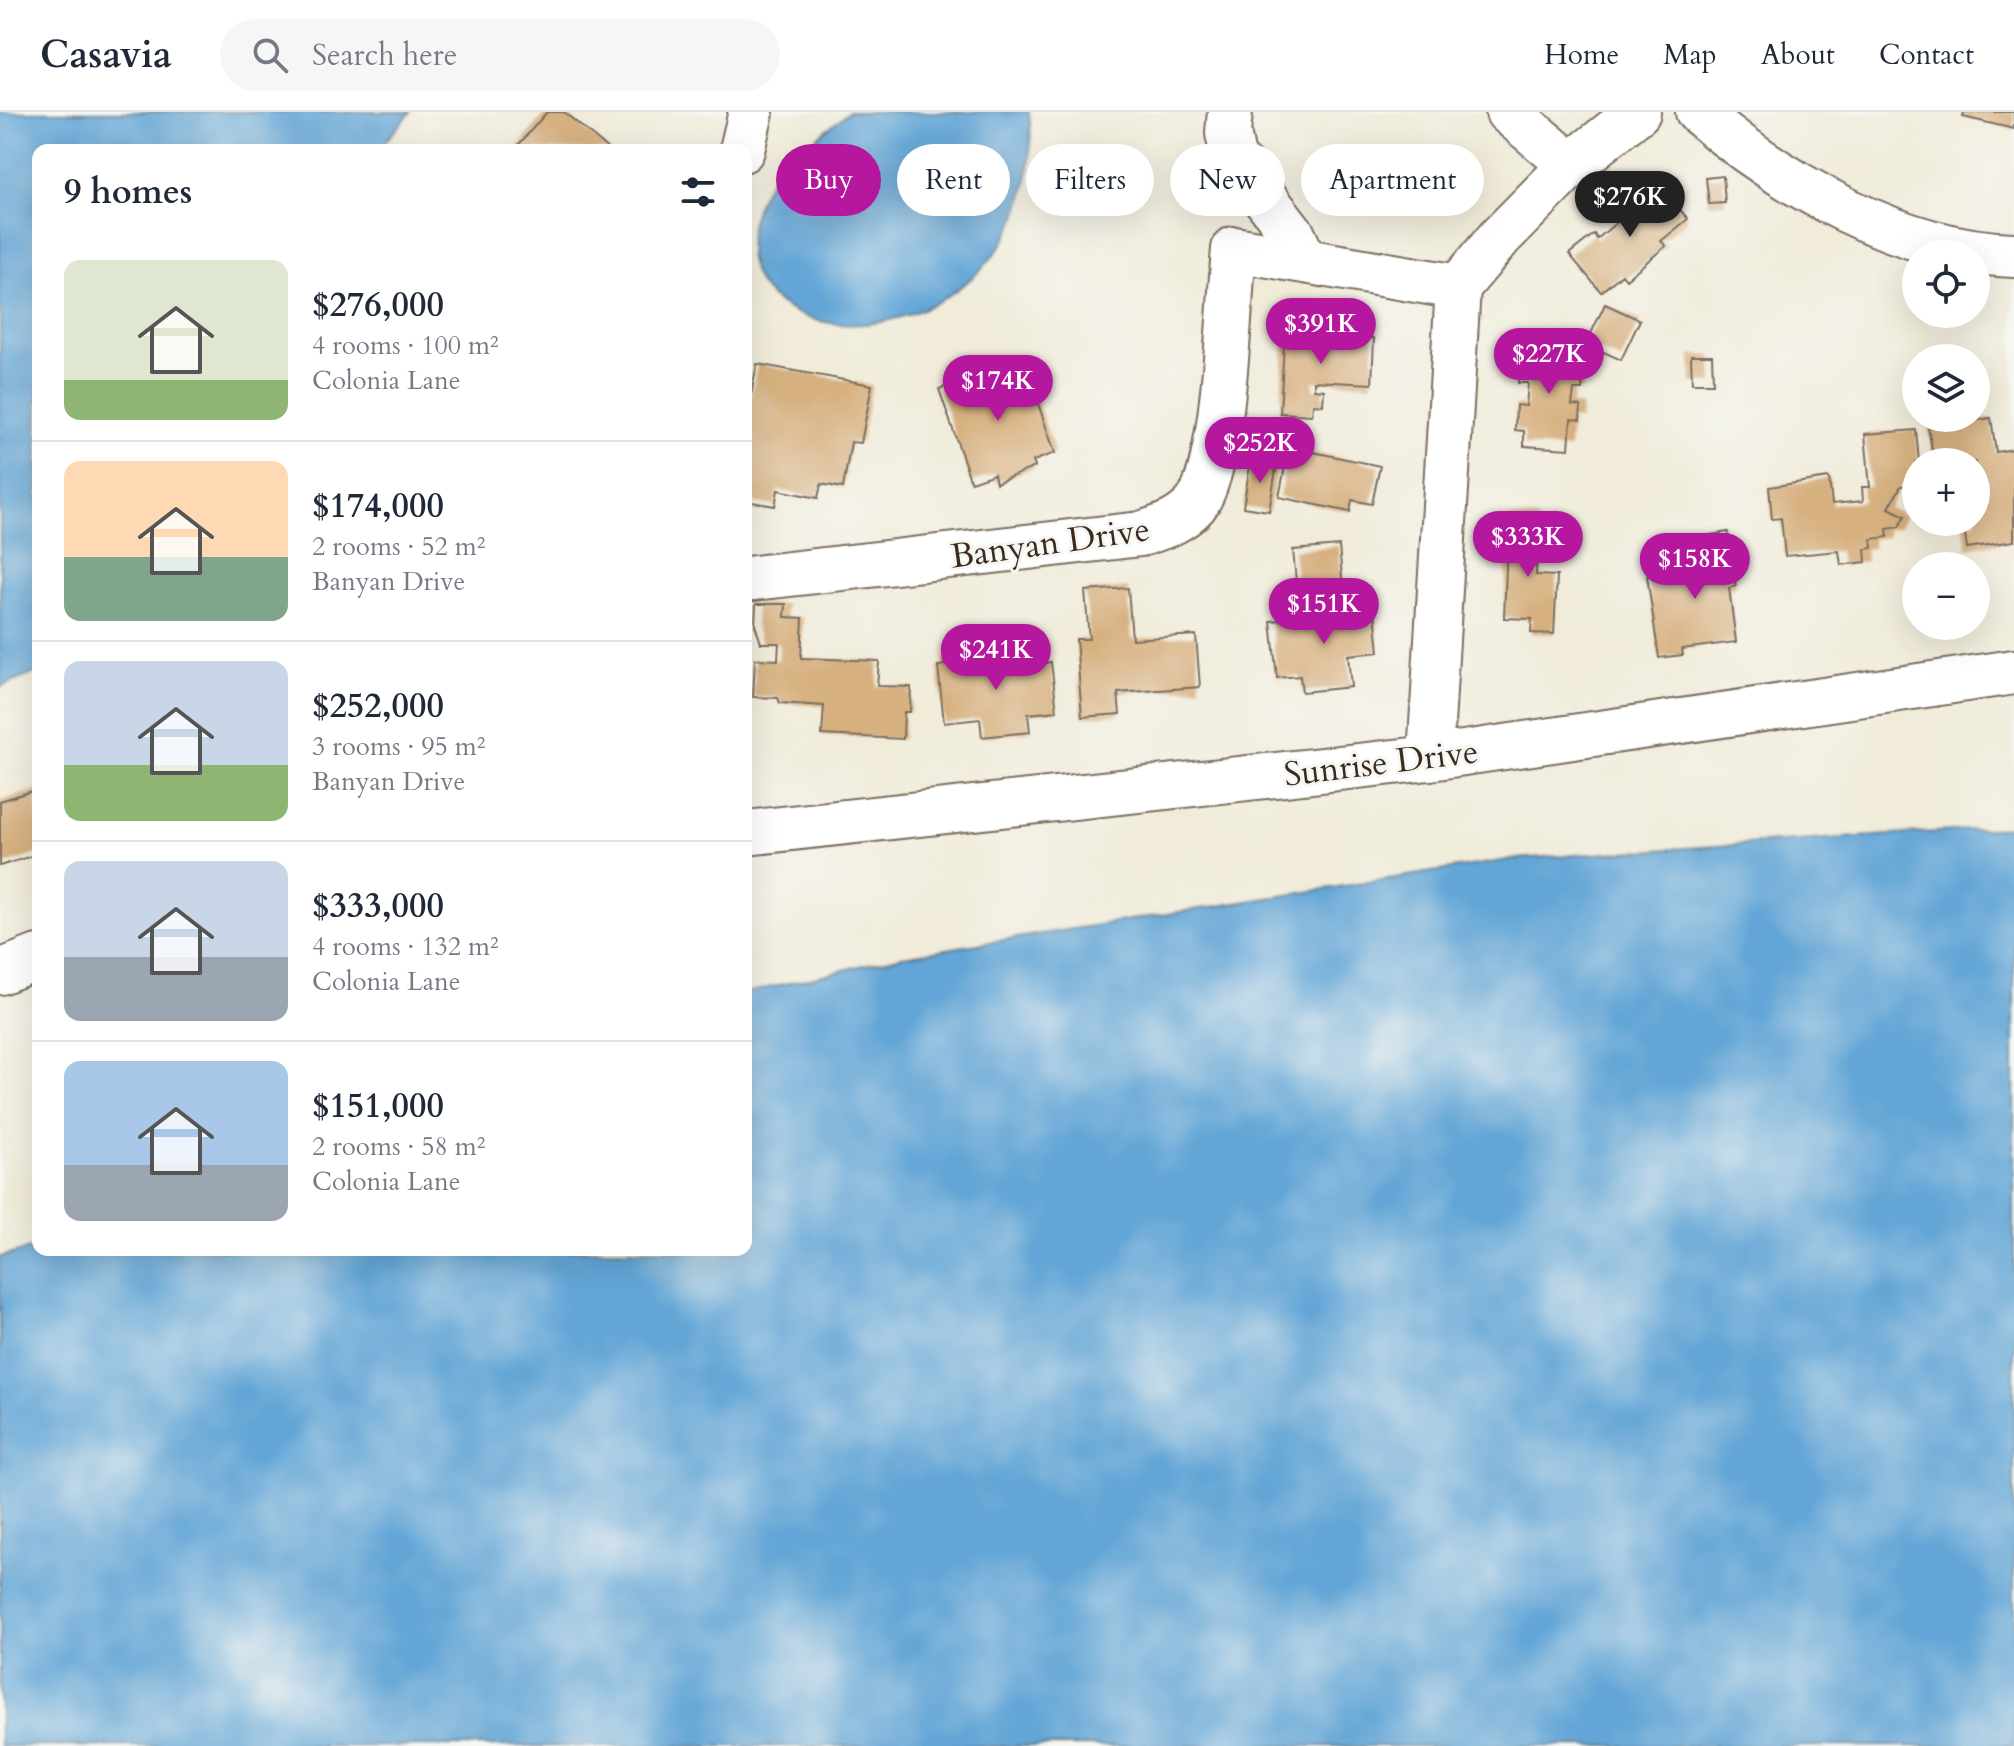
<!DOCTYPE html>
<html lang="en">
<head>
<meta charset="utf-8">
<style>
  body { margin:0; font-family:Cardo,serif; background:#f6f6f7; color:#1f2937; height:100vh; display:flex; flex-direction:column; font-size:30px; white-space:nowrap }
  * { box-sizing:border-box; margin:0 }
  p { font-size:26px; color:#747a83 }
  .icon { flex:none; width:44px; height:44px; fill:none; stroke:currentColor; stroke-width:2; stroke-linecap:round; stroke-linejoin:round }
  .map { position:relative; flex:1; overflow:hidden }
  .panel { position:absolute; left:32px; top:32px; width:720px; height:1112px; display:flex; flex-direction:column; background:#fff; border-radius:16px; box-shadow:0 8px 32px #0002 }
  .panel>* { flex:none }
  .hud { position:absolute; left:776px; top:32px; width:760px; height:72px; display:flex; gap:16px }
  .buttons { position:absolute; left:1902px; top:128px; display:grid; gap:16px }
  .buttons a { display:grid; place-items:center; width:88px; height:88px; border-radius:50%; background:#fff; box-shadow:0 8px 32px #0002; font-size:40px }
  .price { position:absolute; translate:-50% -68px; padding:0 18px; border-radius:28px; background:#b5179e; color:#fff; font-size:26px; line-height:52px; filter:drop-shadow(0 2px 4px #0008) }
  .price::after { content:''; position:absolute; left:50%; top:48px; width:24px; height:18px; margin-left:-12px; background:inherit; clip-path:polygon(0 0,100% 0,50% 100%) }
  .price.active { background:#222; color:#fff }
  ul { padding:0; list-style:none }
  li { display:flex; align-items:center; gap:24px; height:200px; padding:0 32px }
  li+li { border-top:2px solid #e0e1e3 }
  li span { display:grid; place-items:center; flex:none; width:224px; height:160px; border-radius:16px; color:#555 }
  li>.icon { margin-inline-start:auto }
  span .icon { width:96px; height:96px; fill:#fffc; stroke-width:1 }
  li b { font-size:34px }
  h2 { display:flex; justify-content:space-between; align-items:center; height:96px; padding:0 32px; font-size:34px }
  .pill { padding:0 28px; border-radius:36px; background:#fff; box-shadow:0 8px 32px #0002; font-size:28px; line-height:72px }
  .pill.active { background:#b5179e; color:#fff }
  header { display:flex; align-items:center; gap:48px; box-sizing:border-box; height:112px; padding:0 40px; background:#fff; border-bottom:2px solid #e0e1e3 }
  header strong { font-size:38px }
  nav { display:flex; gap:44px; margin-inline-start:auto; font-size:28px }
  .search { width:560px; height:72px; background:#f6f6f7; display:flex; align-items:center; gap:20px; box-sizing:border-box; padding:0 28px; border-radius:44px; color:#747a83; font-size:30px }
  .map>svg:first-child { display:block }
  .water { fill:#62a5d6; stroke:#4e687a; stroke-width:2 }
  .building { fill:#d7b07f }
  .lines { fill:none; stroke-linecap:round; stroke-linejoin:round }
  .minor-casing { stroke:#7b6e60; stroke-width:48 }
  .minor { stroke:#fff; stroke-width:44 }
  .labels { text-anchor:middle; stroke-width:6; stroke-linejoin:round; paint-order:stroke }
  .street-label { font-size:34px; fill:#3b2a1e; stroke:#f6f6f2 }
</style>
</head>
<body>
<header>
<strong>Casavia</strong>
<div class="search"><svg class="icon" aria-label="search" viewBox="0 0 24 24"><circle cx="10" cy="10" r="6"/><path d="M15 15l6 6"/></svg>Search here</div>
<nav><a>Home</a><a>Map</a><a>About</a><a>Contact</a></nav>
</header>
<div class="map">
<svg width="2014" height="1634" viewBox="0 0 2014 1634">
  <rect width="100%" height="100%" fill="#f6f6f2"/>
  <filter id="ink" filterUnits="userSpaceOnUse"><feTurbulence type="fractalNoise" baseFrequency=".0125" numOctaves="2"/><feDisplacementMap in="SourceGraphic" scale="16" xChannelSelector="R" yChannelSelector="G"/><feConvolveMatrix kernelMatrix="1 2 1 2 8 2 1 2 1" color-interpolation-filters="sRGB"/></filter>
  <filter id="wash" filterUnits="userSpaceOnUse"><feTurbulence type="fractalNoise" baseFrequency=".006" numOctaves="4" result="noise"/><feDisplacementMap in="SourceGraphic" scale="32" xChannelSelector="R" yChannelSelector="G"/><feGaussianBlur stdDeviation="1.8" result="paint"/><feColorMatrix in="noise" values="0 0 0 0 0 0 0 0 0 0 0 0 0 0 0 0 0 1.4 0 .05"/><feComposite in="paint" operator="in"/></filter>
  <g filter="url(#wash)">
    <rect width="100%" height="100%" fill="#f1ecda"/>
    <path class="water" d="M0,0h411l-33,38h-340v522l-38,15z
      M849,0h180c5,39 -1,89 -22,124 -41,71 -148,115 -222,71 -23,-15 -35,-30 -36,-58 -1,-24 10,-56 25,-74 17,-20 54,-46 75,-63z
      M2014,715v919h-2014v-489l38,-10v3h708v-257l156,-37 612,-97z"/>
    <g id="blocks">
      <path class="building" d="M547,0h17l45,38h-95z
        M1964,0h50v17l-51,-12z
        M1211,43l13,24 -36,18 -12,-25z
        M1723,64l2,27 -16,1 -3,-26z
        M1656,70l32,37 -27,22 5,5 -40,33 -4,-5 -21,18 -32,-38 25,-20 3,5 39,-33 -4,-5z
        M1605,192l35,16 -19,40 -35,-16z
        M1285,213l33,2v8l56,3 -2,46 -58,-3v8l10,1 -1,15 -10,-1 -1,11 -32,-2z
        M1530,231l47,3 -2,28 8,1 -1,15h-8l-2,15 9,1 -1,14 -9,-1 -2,30 -45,-3v-15l-9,-1 1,-25 10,1 2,-23h-10l2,-26 9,1z
        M1691,243h21l1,28h-21z
        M1023,248l32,93 -22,8 2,6 -39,16 -2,-9 -23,8 -32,-93z
        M757,252l115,21 -11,58 -10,-1 -8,46 -22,-4 -3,14 -40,-8 -3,16 -29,-5v-80z
        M1991,306l5,34 18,-3v92l-47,7 -4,-26h13v-60h-22l-1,-9 -20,3 -5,-29z
        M1916,318l3,32h-3v22l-15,2 -12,22 16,8 -6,11 -12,2 1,8 -16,2 1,9 -8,1 1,13 -25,3 -2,-14 -54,5 -4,-38 -9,1 -3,-32 60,-9 3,26 31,-3 -1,-14h8l-5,-53z
        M1289,335l91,19 -8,38 -20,-4 -2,12 -71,-15z
        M1251,347l26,5 -8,47 -26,-4z
        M1508,405l30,1 -2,57 21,1 -3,58 -23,-1 1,-14 -28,-1z
        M1728,420l8,54 -7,2 7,54 -54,7 1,6 -24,3 -12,-82 49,-6 -3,-18 13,-2 -2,-14z
        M1339,434l5,52 -46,4 -5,-52z
        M1128,476l4,51 64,-4 4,52 -82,6 2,21 -38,3 -6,-78h13l-4,-48z
        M1374,489l5,51 -31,3 3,32 -49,5 -2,-16 -23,2 -6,-57 70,-7 -1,-9z
        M756,492h30l-1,13 18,1 -2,40 78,3 -2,25 34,1 -1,25h-6l-1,27 -81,-4 2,-29 -44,-3 -2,-5 -25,-1 2,-38 23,1 1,-17h-18l-6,-18z
        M1023,539l2,15 26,-4 6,49 -29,3 2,18 -48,5 -2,-18 -36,4 -6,-57 7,-1 -1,-6z
        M38,677v65l-38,12v-65z"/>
    </g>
  </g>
  <g filter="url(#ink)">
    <use href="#blocks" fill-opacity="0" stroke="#7b6e60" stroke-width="2"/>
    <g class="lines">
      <defs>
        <path id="minor" d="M1230,0l-2,21 5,24 59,76 13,28
          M1508,0l63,53
          M1698,0c83,72 203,140 316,143
          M742,38l9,-38
          M746,467l395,-45c21,-7 39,-12 54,-29 30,-35 34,-204 39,-256l224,38
          M1430,646l28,-471 42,-50 71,-72 67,-53
          M746,721l684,-75 584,-86
          M0,860l38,-15"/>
      </defs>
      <use href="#minor" class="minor-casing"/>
      <use href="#minor" class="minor"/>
    </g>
  </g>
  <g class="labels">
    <g class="street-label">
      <text transform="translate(1050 430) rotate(-8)" y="12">Banyan Drive</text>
      <text transform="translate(1381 650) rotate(-7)" y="12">Sunrise Drive</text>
    </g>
  </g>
</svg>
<div class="buttons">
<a><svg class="icon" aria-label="locate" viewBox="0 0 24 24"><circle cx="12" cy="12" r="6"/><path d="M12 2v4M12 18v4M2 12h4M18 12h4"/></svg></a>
<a><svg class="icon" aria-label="layers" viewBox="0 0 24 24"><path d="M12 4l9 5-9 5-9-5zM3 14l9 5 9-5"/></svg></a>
<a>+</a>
<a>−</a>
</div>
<b class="price active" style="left:1630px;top:127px">$276K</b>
<b class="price" style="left:1321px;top:254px">$391K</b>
<b class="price" style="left:1549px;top:284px">$227K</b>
<b class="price" style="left:998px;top:311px">$174K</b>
<b class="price" style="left:1260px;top:373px">$252K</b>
<b class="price" style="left:1528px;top:467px">$333K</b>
<b class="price" style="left:1695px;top:489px">$158K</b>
<b class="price" style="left:1324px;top:534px">$151K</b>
<b class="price" style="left:996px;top:580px">$241K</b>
<div class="hud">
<a class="pill active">Buy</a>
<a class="pill">Rent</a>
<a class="pill">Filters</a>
<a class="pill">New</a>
<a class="pill">Apartment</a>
</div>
<section class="panel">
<h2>9 homes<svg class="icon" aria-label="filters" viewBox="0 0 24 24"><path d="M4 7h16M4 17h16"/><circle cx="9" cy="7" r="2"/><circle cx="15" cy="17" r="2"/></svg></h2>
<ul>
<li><span style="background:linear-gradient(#dfe7d0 75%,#8fb573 0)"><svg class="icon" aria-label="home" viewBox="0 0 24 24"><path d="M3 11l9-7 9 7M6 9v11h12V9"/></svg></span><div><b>$276,000</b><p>4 rooms · 100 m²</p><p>Colonia Lane</p></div></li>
<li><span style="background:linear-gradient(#ffd9b3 60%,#7fa58c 0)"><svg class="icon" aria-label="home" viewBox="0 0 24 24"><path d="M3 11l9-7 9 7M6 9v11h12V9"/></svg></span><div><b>$174,000</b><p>2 rooms · 52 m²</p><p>Banyan Drive</p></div></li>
<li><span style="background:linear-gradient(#c9d6e8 65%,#8fb573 0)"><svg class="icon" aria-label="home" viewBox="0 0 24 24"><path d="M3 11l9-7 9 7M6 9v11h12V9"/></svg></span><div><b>$252,000</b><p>3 rooms · 95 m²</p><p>Banyan Drive</p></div></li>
<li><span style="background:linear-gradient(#c9d6e8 60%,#9aa5b1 0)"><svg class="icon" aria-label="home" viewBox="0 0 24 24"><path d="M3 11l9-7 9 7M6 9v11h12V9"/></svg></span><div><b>$333,000</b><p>4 rooms · 132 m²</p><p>Colonia Lane</p></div></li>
<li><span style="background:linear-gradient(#a9c7e8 65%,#9aa5b1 0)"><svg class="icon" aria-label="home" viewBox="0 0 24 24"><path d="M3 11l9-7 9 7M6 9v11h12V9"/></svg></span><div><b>$151,000</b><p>2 rooms · 58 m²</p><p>Colonia Lane</p></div></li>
</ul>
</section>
</div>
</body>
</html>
